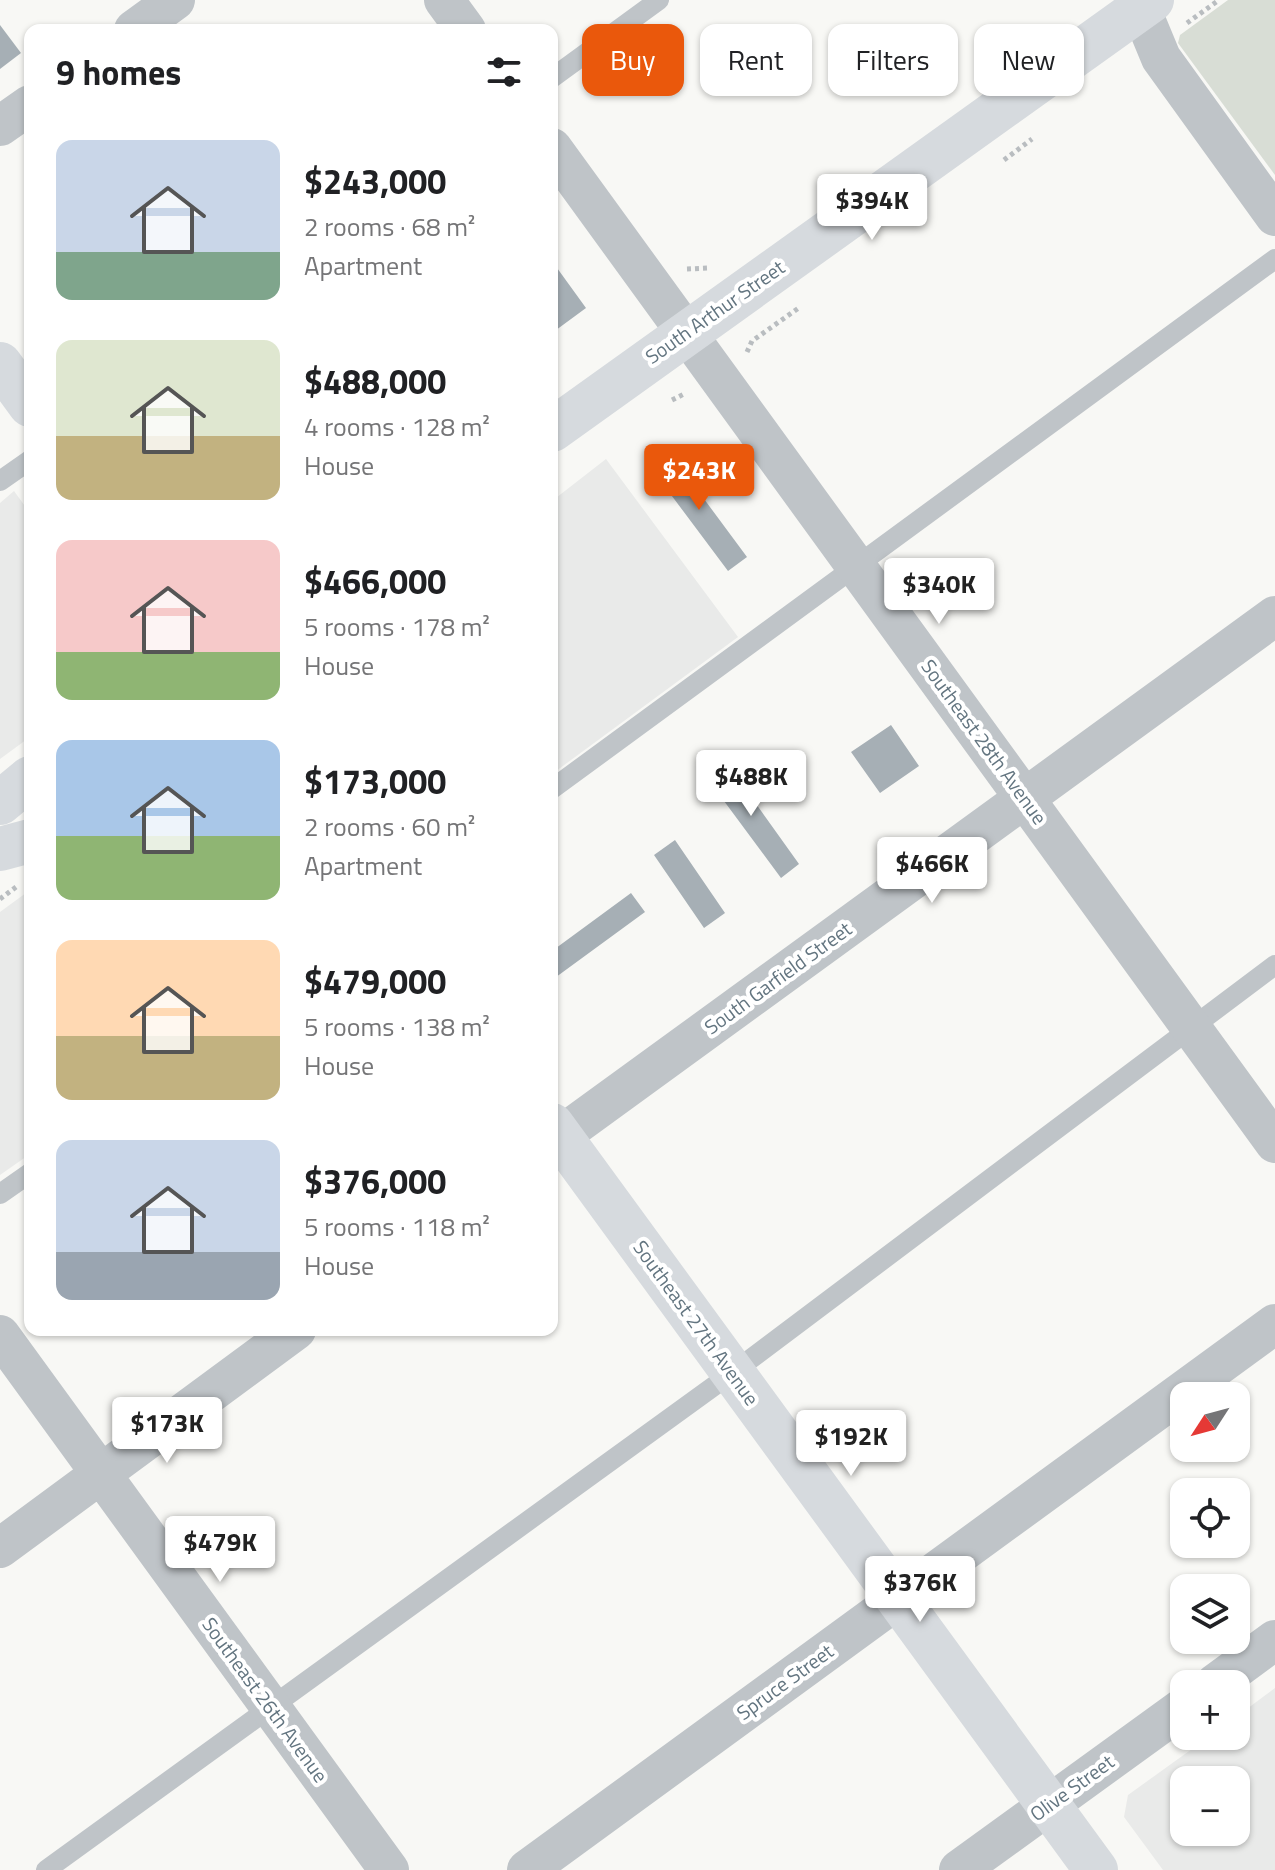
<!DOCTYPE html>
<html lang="en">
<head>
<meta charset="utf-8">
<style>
  body { margin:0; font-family:"Titillium Web",sans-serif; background:#f6f6f6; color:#202124; height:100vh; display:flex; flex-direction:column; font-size:30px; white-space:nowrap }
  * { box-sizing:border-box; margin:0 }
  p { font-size:26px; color:#757577 }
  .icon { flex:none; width:44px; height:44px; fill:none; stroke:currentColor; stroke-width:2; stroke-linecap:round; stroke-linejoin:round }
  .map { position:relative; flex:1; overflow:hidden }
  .panel { position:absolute; left:24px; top:24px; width:534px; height:1312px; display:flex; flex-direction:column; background:#fff; border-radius:16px; box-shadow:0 2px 6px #0004 }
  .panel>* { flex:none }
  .banner { position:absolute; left:582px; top:24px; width:572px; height:72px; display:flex; gap:16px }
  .needle { width:52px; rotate:234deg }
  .fabs { position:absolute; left:1170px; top:1382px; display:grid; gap:16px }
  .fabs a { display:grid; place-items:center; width:80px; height:80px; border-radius:16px; background:#fff; box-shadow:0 2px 6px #0004; font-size:40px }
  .price { position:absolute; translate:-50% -68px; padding:0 18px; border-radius:8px; background:#fff; color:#222; font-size:26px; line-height:52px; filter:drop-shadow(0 2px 4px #0008) }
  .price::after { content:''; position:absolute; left:50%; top:48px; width:24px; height:18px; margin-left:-12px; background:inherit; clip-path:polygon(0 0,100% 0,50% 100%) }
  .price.current { background:#ea580c; color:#fff }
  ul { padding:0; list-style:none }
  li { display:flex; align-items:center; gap:24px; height:200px; padding:0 32px }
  li span { display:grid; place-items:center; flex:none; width:224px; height:160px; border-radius:16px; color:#555 }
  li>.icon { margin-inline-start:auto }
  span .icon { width:96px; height:96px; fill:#fffc; stroke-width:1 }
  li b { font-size:34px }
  h2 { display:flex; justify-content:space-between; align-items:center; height:96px; padding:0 32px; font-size:34px }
  .chip { padding:0 28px; border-radius:16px; background:#fff; box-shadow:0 2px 6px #0004; font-size:28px; line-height:72px }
  .chip.current { background:#ea580c; color:#fff }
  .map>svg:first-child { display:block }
  .built { fill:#e9eae9; fill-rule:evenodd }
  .green { fill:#d8ddd5 }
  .building { fill:#a6afb5 }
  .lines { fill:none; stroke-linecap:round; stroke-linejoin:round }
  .path { stroke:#b9bdc0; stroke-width:5; stroke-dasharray:4 4; stroke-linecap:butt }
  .service { stroke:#bfc4c8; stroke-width:20 }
  .minor { stroke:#bfc4c8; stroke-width:40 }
  .secondary { stroke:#d6dade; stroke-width:44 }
  .labels { text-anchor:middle; stroke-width:8; stroke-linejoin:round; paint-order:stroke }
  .street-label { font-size:20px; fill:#637580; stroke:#fff }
</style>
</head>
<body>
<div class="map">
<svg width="1275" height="1870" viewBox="0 0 1275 1870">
  <rect width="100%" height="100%" fill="#f8f8f5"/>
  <path class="built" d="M606,459l132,178 -186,137v-273z
    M14,491l16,22v224l-30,22v-256z
    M30,890v264l-30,21v-263z
    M1275,1688v182h-112l-39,-53 4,-22 82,-59h26v-19zM1184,1780h52v52h-52z"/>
  <path class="green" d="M1228,0h47v175l-97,-132 2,-8z"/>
  <path class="building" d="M0,25l21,28 -21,16z
    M552,261l34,47 -34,25z
    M670,453l77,104 -19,14 -77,-103z
    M891,725l28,41 -39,27 -29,-41z
    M724,759l75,105 -18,14 -77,-104z
    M675,840l50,73 -21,15 -50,-73z
    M631,893l14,19 -93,68v-29z"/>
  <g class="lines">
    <path class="path" d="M1187,23l32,-23
      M1004,160l28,-21
      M687,269l22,-1
      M747,352l5,-11 48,-34
      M672,400l12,-6
      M0,899l16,-12"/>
    <path class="service" d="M552,78l107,-78
      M0,481l30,-21
      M552,789l723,-530
      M0,1194l30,-21
      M46,1870l686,-497 543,-408"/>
    <path class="minor" d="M444,0l22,30
      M1137,0l24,58 114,158
      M134,30l41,-30
      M0,126l30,-21
      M552,148l723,995
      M552,1142l723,-526
      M0,1335l389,535
      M0,1548l296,-218
      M1215,1684l60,-44
      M527,1870l748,-546
      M959,1870l225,-163"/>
    <path class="secondary" d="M0,364l30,41
      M552,430l600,-430
      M0,803l30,-25
      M0,849l30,-8
      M552,1125l544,745"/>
  </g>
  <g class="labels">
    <g class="street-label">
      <text transform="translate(715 312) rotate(-35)" y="7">South Arthur Street</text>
      <text transform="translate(984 742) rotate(54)" y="7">Southeast 28th Avenue</text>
      <text transform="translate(778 978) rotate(-36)" y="7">South Garfield Street</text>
      <text transform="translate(696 1323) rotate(54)" y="7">Southeast 27th Avenue</text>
      <text transform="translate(785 1682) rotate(-36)" y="7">Spruce Street</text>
      <text transform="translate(265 1700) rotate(54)" y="7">Southeast 26th Avenue</text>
      <text transform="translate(1072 1788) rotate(-36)" y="7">Olive Street</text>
    </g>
  </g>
</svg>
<div class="fabs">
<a><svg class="needle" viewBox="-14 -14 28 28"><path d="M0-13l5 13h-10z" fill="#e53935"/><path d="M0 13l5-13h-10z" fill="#757577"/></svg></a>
<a><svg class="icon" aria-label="locate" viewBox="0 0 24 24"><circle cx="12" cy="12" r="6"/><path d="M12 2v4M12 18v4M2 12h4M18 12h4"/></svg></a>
<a><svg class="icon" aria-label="layers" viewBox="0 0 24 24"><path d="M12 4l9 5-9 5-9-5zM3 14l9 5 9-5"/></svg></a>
<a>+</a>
<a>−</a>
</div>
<b class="price" style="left:872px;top:242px">$394K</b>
<b class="price current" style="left:699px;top:512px">$243K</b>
<b class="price" style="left:939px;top:626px">$340K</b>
<b class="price" style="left:751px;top:818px">$488K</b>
<b class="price" style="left:932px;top:905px">$466K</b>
<b class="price" style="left:167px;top:1465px">$173K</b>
<b class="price" style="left:851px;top:1478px">$192K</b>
<b class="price" style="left:220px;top:1584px">$479K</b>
<b class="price" style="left:920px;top:1624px">$376K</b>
<div class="banner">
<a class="chip current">Buy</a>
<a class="chip">Rent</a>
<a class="chip">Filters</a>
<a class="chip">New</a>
</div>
<section class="panel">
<h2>9 homes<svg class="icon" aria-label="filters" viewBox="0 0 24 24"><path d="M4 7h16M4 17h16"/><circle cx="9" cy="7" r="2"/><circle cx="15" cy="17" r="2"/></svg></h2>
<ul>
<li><span style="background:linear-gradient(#c9d6e8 70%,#7fa58c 0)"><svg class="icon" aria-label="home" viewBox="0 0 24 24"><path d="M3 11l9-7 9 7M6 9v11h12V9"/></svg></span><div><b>$243,000</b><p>2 rooms · 68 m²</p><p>Apartment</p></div></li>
<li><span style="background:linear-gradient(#dfe7d0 60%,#c2b280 0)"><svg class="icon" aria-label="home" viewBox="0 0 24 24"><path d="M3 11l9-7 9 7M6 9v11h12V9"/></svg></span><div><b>$488,000</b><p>4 rooms · 128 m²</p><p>House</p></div></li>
<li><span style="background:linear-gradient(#f6c9c9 70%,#8fb573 0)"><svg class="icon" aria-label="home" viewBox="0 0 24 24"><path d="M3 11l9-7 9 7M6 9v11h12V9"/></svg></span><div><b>$466,000</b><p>5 rooms · 178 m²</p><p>House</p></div></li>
<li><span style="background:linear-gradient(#a9c7e8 60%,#8fb573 0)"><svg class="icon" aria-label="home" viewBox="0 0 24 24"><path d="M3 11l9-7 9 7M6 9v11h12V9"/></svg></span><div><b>$173,000</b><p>2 rooms · 60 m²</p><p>Apartment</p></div></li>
<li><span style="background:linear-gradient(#ffd9b3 60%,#c2b280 0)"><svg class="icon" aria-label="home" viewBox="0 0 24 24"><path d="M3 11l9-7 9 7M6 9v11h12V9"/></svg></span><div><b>$479,000</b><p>5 rooms · 138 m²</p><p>House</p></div></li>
<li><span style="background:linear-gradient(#c9d6e8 70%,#9aa5b1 0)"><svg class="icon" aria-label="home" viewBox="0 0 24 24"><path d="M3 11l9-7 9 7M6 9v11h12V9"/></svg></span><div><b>$376,000</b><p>5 rooms · 118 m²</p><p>House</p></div></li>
</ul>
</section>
</div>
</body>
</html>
